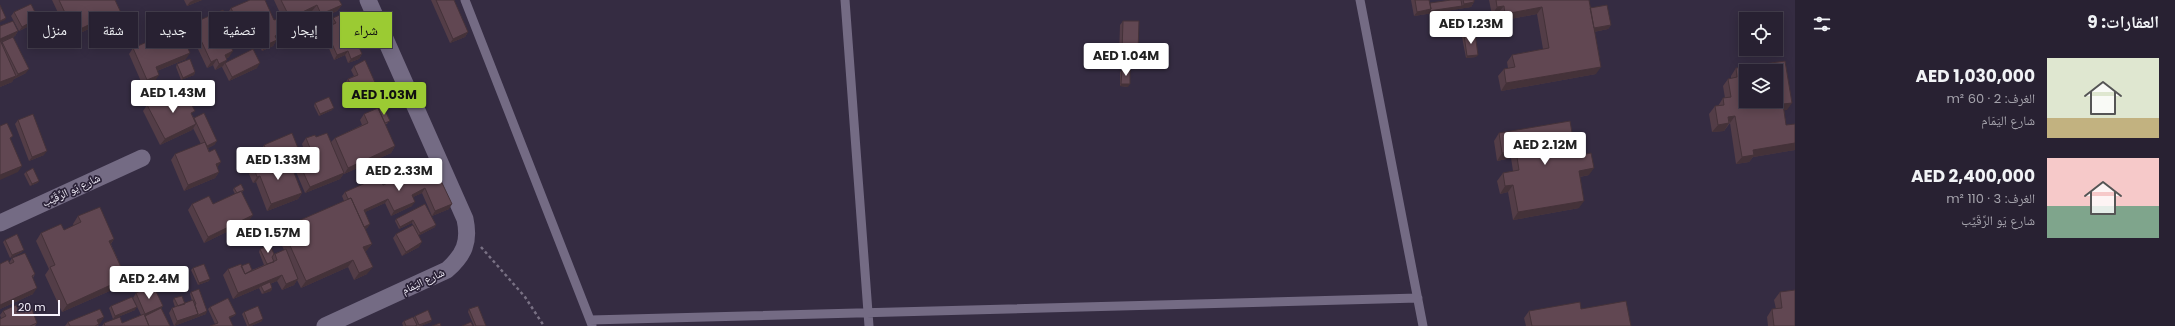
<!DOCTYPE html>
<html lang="ar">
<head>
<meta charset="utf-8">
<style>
  body { margin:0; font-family:Poppins,"Noto Naskh Arabic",sans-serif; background:#30293a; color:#f1f3f6; direction:rtl; height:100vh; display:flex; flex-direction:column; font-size:15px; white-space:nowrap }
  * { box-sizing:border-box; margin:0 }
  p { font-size:13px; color:#a5a3ac }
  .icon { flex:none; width:22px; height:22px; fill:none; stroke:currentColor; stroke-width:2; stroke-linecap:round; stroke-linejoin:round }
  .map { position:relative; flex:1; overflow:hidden; direction:ltr }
  .sheet { display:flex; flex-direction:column; background:#282132; width:380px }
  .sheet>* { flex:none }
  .top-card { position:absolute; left:12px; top:12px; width:380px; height:36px; direction:rtl; display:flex; gap:8px }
  .tools { position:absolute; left:1739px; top:12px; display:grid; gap:8px }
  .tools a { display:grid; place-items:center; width:44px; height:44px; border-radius:0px; background:#282132; box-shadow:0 2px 10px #0003,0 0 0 1px #443e4d; font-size:20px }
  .scale { position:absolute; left:12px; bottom:10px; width:48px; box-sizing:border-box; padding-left:4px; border:2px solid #f6f2fd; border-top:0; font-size:11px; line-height:14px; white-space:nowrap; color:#f6f2fd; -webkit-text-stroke:3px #2b2238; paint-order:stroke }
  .price { position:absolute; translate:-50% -34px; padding:0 9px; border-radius:4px; background:#fff; color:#222; font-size:13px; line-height:26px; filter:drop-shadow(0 1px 2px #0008) }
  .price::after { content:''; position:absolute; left:50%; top:24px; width:12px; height:9px; margin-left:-6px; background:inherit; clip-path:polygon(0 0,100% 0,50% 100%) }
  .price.current { background:#9bcb33; color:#111 }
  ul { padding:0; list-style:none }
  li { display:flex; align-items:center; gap:12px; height:100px; padding:0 16px }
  li span { display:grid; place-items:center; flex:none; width:112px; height:80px; border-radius:0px; color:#555 }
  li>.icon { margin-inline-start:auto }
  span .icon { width:48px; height:48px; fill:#fffc; stroke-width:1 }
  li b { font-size:17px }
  h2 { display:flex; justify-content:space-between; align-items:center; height:48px; padding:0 16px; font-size:17px }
  .tag { padding:0 14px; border-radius:0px; background:#282132; box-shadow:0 2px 10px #0003,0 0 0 1px #443e4d; font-size:14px; line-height:36px }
  .tag.current { background:#9bcb33; color:#111 }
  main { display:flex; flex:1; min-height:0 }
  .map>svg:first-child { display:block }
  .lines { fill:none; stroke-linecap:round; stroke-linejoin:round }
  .path { stroke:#797184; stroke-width:2.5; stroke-dasharray:3 3; stroke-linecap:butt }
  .lane { stroke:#746b84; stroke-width:9 }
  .street { stroke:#746b84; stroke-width:17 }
  .wall { fill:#533d47 }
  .shaded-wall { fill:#443239 }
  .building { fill:#614752; stroke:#443239; fill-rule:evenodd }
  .labels { text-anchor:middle; stroke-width:3.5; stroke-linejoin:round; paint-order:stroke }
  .street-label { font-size:11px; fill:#f6f2fd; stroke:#2b2238 }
</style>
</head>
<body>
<main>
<section class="sheet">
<h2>العقارات: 9<svg class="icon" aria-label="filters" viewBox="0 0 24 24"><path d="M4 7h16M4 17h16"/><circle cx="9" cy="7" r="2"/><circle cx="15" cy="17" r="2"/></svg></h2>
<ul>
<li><span style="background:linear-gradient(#dfe7d0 75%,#c2b280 0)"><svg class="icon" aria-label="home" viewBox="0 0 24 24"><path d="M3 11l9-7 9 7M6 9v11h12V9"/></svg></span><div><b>AED 1,030,000</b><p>الغرف: 2 · 60 m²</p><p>شارع اليَمَام</p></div></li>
<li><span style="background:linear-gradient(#f6c9c9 60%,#7fa58c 0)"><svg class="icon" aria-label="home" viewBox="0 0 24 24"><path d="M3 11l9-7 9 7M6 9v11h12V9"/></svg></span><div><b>AED 2,400,000</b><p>الغرف: 3 · 110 m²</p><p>شارع يَو الرِّقَيِّب</p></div></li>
</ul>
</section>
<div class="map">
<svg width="1795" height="326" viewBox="0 0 1795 326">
  <rect width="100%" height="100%" fill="#352c42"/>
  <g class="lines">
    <path class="path" d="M481,247l44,50 19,29"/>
    <path class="lane" d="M465,0l127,325
      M845,0l24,326
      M1360,0l63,326
      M590,320l828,-22"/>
    <path class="street" d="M0,223l142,-65
      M325,326l122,-56c17,-15 23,-28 18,-51l-97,-219"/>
  </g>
  <path class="wall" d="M52,0h63l8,17 -4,6 -11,5 -3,-7 -35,17z
    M184,0h18l-15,6z
    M274,0h65l3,5 -5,6 -20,9 -5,-9 -27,13z
    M431,0h23l14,32 -3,5 -15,6z
    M1411,0h18l1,3 21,-3h23v2l-3,5 -57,9z
    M1489,0h100l1,8 21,17 -3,4 -14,3 2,42 -95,17 -3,-15 6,-7 4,-1 -1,-6 5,-7 31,-6 -6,-35 -37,7 -2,-8 -6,2z
    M231,8l48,30 -2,1 -4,7 -11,5 -2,-4 -5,2 -2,-6 -11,5 -15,-34z
    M14,12l24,6 -3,5 -16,8 -8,-15z
    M333,18l19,14 15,8 -1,2 -8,4 4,8 -3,5 -11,4 -3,-8 -11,5 -12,-28 3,-4 6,-3 -1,-3z
    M1123,21l12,35h-16l1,-31z
    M193,23l45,19 -4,6 -2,1 -3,8 -2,1v2l-4,6 -8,4 -2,-5 -6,3 -18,-38z
    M0,26l18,5 -3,5 -14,6 25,31 -12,6v-1l-2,4 -12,5z
    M1464,35l12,22 -10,1 -4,-21z
    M133,48l53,11 -29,12 -2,10 -12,5 -14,-32z
    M225,63l32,5 -28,13 -7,-14z
    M177,64l18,8 -1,3 -13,5 -5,-13z
    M354,66l20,26 -21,9 -8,-18 3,-4 6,-3 -3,-6z
    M1736,68l51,42h-3l2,15 9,-1v26l-42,7 -4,5 -13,2 -6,-41 -6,8 -12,1 -3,-18 6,-8h3l5,-8h2l-2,-12 5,-7 3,-1v-2z
    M1122,70l6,17 -8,-1v-14z
    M315,103l17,7 -13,6 -5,-10z
    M147,105l45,10 2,3 23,23 -3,4 -6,3 11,24 -4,6 -31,13 -13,-31 4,-6 26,-10 -8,-16 -1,2 -32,15 -17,-34z
    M379,110l9,13 -3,2 10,21 -4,7 -47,21v-1l-4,6 -35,14 -14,-33 4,-6 9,-4 -2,-6 4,-6 10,-1 15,5 4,-4 27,-13 -2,-5 4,-6z
    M18,120l26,35 -15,6 -14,-37z
    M1499,133l77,23 13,19 -9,2 -1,31 -66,12 -5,-28 -8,2 -3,-13 6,-8 10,-2 -2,-13 -14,3 -3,-20z
    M264,145l31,7 -27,12 1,3 33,26 -4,6 -31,12 -11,-29 -3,1 -4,-9 8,-11 9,-3 -5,-10z
    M26,172l13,9 -2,2 -7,3 -6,-12z
    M418,174l31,35 -17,7 -10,-23 -9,4 -1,9 -21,10 -6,-13 -20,9 5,12 -3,4 -2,1 7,15 -7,8 2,22 -13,6 -6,-13 -47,21 -4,-8 -3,5 -12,5 -5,-9 -7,3 2,4 -1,3 -9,3 -3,-6 -26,11 -10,-24 5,-6 13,-3 11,4 12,-5 -5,-13 1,-3 14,5 10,-4 -7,-15 5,-7 62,-27 -2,-5 3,-4 38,-7z
    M234,188l10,2 -2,2 7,29 -45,22 -16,-33 4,-6h21l22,-10 -2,-4z
    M425,204l10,23 -17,9 1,11 -17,9 -9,-18 3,-4 21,-1 -5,-10 -13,6 -4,-8 1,-2z
    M78,216l36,23 -3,5 15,34 -5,8 -59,26 -17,-37 4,-6 -13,-28 5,-8 23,-3 10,-4 -1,-2z
    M5,240l17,12 -12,6 -7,-16z
    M12,258l23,16 -2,4v16l-33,15 9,-46z
    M193,268l16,13 -11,4 -7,-15z
    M191,292l15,22 -32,12 -5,-13 3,-5 3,-1 -2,-6 1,-3 11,6 7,-3 -2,-7z
    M1780,292l15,34h-27l-1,-9 5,-8h4l-2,-9z
    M136,293l27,13 -2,2 9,18h-68l2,-3h18l19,-8 -8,-17z
    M111,306l24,4 -22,9 -4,-11z
    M210,307l26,7 -2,2 -19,8 -7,-15z
    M18,309l19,14 -2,3h-35l1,-8 -1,-3 3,-4z
    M469,309l17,17h-12l-6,-14z
    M1581,309l50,17h-105l-2,-8 5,-7z
    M244,312l18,9 -11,5h-4l-5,-12z
    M415,316l16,6 -10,4h-4l-4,-8z
    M104,317l-6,9h-33l3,-4z
    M404,321l12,5h-13l-1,-3z"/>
  <path class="shaded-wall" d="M194,0h8l-15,6 3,-4z
    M1474,2l-3,5 -57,9 3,-4 14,-3 31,-3 2,-2z
    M317,5l-5,6 -27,13 5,-6z
    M342,5l-5,6 -20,9 4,-6z
    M1504,6l-6,7 -6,2 5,-8z
    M1542,7l-5,7 -37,7 5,-7z
    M109,15l-4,6 -35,17 4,-6z
    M123,17l-4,6 -11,5 4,-6z
    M6,18l-1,2 -5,2v-1z
    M38,18l-3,5 -16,8 3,-4z
    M1611,25l-3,4 -20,4 3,-4z
    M18,31l-3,5 -15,6v-3z
    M283,32l-4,6 -8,4 4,-6z
    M468,32l-3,5 -15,6 3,-4z
    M257,37l-4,6 -11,5 4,-6z
    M277,40l-4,6 -11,5 4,-6z
    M367,40l-1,2 -12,5 2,-2z
    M264,41l-4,6 -5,2 4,-6z
    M238,42l-4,6 -8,3 4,-6z
    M233,51l-4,6 -8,4 4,-6z
    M348,51l-3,4 -11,5 3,-5z
    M1122,52h16l-3,4h-16z
    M190,53l-4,6 -34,14 4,-6z
    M362,54l-3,5 -11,4 3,-4z
    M1478,55l-2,2 -10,1 1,-2z
    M217,59l-4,6 -6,3 4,-6z
    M227,60l-4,6 -8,4 4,-6z
    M260,63l-3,5 -28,13 3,-4z
    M1601,67l-5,7 -95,17 5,-8z
    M29,69l-3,4 -12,6 4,-5z
    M195,72l-1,3 -13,5 2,-2z
    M159,75l-4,6 -12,5 4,-6z
    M16,76l-4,6 -12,5v-5z
    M1121,84h9l-2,3 -8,-1z
    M377,87l-3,5 -21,9 3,-4z
    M1792,103l-5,7 -9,1 5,-7z
    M334,108l-2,2 -13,6 1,-2z
    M1735,116l-5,7 -2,-6z
    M1729,123l-5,8 -12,1 6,-7z
    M196,124l-4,6 -32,15 5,-6z
    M217,141l-3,4 -10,5 3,-4z
    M1795,143v7l-42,7 -4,5 -13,2 6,-7 11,-7z
    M395,146l-4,7 -47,21 4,-6z
    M298,148l-3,4 -27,12 3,-4z
    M47,151l-3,4 -15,6 3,-4z
    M1516,151l-5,7 -14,3 5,-8z
    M221,162l-4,6 -1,-4z
    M22,166l-4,6 -18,8v-5z
    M1594,168l-5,7 -16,3 6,-7z
    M219,172l-4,6 -31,13 4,-6z
    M344,173l-4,6 -35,14 5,-6z
    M260,176l-4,6 -3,1 4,-6z
    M39,181l-2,2 -7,3 2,-2z
    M1513,185l-5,7 -8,2 5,-8z
    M425,188l-3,5 -13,6 3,-4z
    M302,193l-4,6 -31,12 4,-7z
    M388,199l-3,4 -24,11 3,-4z
    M1584,201l-5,7 -66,12 5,-8z
    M415,202l-3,4 -21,10 3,-5z
    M452,204l-3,5 -17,7 3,-5z
    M253,215l-4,6 -45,22 4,-6z
    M413,220l-1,3 -13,6 1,-2z
    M370,224l-3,4 -9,4 3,-4z
    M436,225l-1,2 -17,9 2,-3z
    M114,239l-5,7v-5z
    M422,242l-3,5 -17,9 4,-4z
    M372,244l-6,7 -8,4 5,-8z
    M24,250l-2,2 -12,6 2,-3z
    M353,260l-5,7 -47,21 5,-7z
    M373,267l-6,7 -13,6 5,-7z
    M282,275l-5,6 -15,6 -1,-1 -2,2 -26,11 5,-6z
    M126,278l-5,8 -59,26 5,-7z
    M210,279l-1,2 -11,4 1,-2z
    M298,279l-4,6 -12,5 4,-6z
    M37,288l-4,6 -33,15v-4z
    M272,288l-1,3 -9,3 2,-2z
    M163,306l-3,4 -16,6 1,-2z
    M137,307l-2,3 -22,9 2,-3z
    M207,311l-1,3 -32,12 3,-5z
    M236,314l-2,2 -7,4 2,-3z
    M104,317l-4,7 -7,2 4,-6z
    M263,319l-1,2 -11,5h-3l1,-1z
    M432,320l-1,2 -10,4h-2z"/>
  <path class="building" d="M59,0h56l8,17 -11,5 -3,-7 -35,17z
    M250,0h15l9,20 4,-1 5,13 -8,4 2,4 -11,5 -2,-4 -5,2 -2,-6 -11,5 -15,-34z
    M281,0h58l3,5 -21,9 -4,-9 -27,13z
    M436,0h18l14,32 -15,7z
    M1415,0h14l2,9 -14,3z
    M1451,0h10l1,6 -33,5 2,-2 -1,-6z
    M1463,0h11v2l-10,2z
    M1496,0h93l12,67 -95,16 -2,-14 11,-2 -3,-12 37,-7 -7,-41 -37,7 -1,-8 -7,1z
    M31,4l7,14 -16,9 -8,-15z
    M0,5l6,13 -6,3z
    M1607,5l4,20 -17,3 -4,-20z
    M223,10l15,32 -8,3 3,6 -8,4 2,5 -8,4 -2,-5 -6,3 -18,-39z
    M344,13l18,41 -11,5 -3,-8 -11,4 -12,-27 11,-5 -3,-5z
    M13,21l5,10 -18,8v-13z
    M1123,21h16l-1,31h-16z
    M179,28l11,25 -34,14 3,8 -12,5 -14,-32z
    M362,28l5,12 -10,4 -5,-12z
    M1475,33l3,22 -11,1 -3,-21z
    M13,37l16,32 -11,5 -16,-32z
    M0,40l16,36 -16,6z
    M253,49l7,14 -28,14 -7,-14z
    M190,59l5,13 -12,6 -6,-14z
    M365,60l12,27 -21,10 -8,-18 10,-4 -4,-9z
    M1785,61l7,42 -9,1 3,21 9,-1v19l-42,7 1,5 -12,2 -7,-41 -7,1 1,6 -11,2 -3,-19 9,-1 -1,-7 8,-1 -3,-18 9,-2 -1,-9zM1746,71h30v30h-30z
    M1122,70h8v14h-9z
    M179,90l4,8 4,-2 8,15 -4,2 5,11 -31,15 -18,-34z
    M329,97l5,11 -14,6 -5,-11z
    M378,108l17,38 -47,22 -13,-30 33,-15 -4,-9z
    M384,108l6,13 -5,2 -6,-13z
    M204,113l13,28 -10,5 -13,-28z
    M33,114l14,37 -15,6 -14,-37z
    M1570,121l6,35 15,-3 3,15 -15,3 5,30 -66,11 -5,-27 -8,1 -2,-13 16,-3 -3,-19 -14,2 -3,-20z
    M7,123l6,13 -3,2 12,28 -22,9v-49z
    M292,133l6,15 -27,12 -7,-15z
    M327,133l17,40 -34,14 -15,-33 15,-6 -4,-10 9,-3 1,2z
    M205,142l4,10 6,-3 6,13 -5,2 3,8 -31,13 -13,-31z
    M267,160l2,7 20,-7 13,33 -31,11 -11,-28 -3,1 -3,-9 4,-2 -1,-3z
    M434,166l18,38 -17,7 -10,-23 -13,7 3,7 -21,9 -6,-12 -24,11 6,14 -6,3 -13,-29 -3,1 -3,-7 34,-15 4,8 34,-15 1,4z
    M33,168l6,13 -7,3 -6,-12z
    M241,184l3,6 -7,3 -3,-5z
    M241,191l12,24 -45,22 -16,-33 17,-8 4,8z
    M351,198l21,46 -9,3 10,20 -14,6 -6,-13 -47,21 -24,-53z
    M425,204l11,21 -16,8 -7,-13 -13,7 -4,-8z
    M100,207l14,32 -5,2 17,37 -59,27 -17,-38 5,-2 -14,-32 20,-9 3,6 17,-8 -3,-6z
    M413,225l9,17 -16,10 -10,-18z
    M17,234l7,16 -12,5 -7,-15z
    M270,245l4,9 -2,3 2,5 -7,2 -7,-15z
    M286,249l12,30 -12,5 -4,-9 -44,18 -10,-24 13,-5 4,10 32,-14 -2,-6z
    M25,253l10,21 -3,2 5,12 -37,17v-41l8,-4 2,4 4,-2 -2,-4z
    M249,263l3,7 -7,4 -4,-8z
    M204,264l6,15 -11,4 -6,-15z
    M270,282l2,6 -8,4 -3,-6z
    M153,285l10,21 -18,8 -9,-21z
    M199,289l8,22 -11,5 2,-2 -3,-9 1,-1 -5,-12z
    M1795,290v36h-21l-2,-17 10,-1 -2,-16z
    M182,296l3,8 -7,2 -4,-8z
    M132,297l5,10 -22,9 -4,-10z
    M228,298l8,16 -7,3 4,9h-23l8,-3 -8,-16z
    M193,300l5,14 -21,7 -5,-13z
    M1626,301l5,25h-99l-3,-15 51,-9 1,7z
    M30,304l7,19 -7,3h-30v-7l6,-3 -3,-5 13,-6 2,4z
    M258,306l5,13 -14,6 -5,-13z
    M478,306l8,20h-10l-7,-17z
    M161,308l9,18h-21l-4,-10z
    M100,309l4,8 -7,3 2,4 -4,2h-25l-2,-4z
    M428,310l4,10 -13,5 -4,-9z
    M144,314l5,12h-44l-1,-3 16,-6 2,6z
    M413,317l4,8 -2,1h-9l-2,-5z
    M471,322l2,4h-11z
    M440,323l1,3h-9z"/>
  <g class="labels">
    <g class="street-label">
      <text transform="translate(71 190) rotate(-25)" y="4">شارع يَو الرِّقَيِّب</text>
      <text transform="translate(423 281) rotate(-25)" y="4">شارع اليَمَام</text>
    </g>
  </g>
</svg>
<div class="tools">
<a><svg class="icon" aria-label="locate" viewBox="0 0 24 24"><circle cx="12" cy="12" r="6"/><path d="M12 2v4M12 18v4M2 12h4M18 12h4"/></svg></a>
<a><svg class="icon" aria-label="layers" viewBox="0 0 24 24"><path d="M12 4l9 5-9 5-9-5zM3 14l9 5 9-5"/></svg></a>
</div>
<div class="scale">20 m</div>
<b class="price" style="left:1471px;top:45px">AED 1.23M</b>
<b class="price" style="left:1126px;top:77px">AED 1.04M</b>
<b class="price" style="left:173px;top:114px">AED 1.43M</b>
<b class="price current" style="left:384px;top:116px">AED 1.03M</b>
<b class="price" style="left:1545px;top:166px">AED 2.12M</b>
<b class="price" style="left:278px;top:181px">AED 1.33M</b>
<b class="price" style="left:399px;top:192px">AED 2.33M</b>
<b class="price" style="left:268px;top:254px">AED 1.57M</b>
<b class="price" style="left:149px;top:300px">AED 2.4M</b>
<div class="top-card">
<a class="tag current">شراء</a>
<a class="tag">إيجار</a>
<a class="tag">تصفية</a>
<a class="tag">جديد</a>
<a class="tag">شقة</a>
<a class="tag">منزل</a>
</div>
</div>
</main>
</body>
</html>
